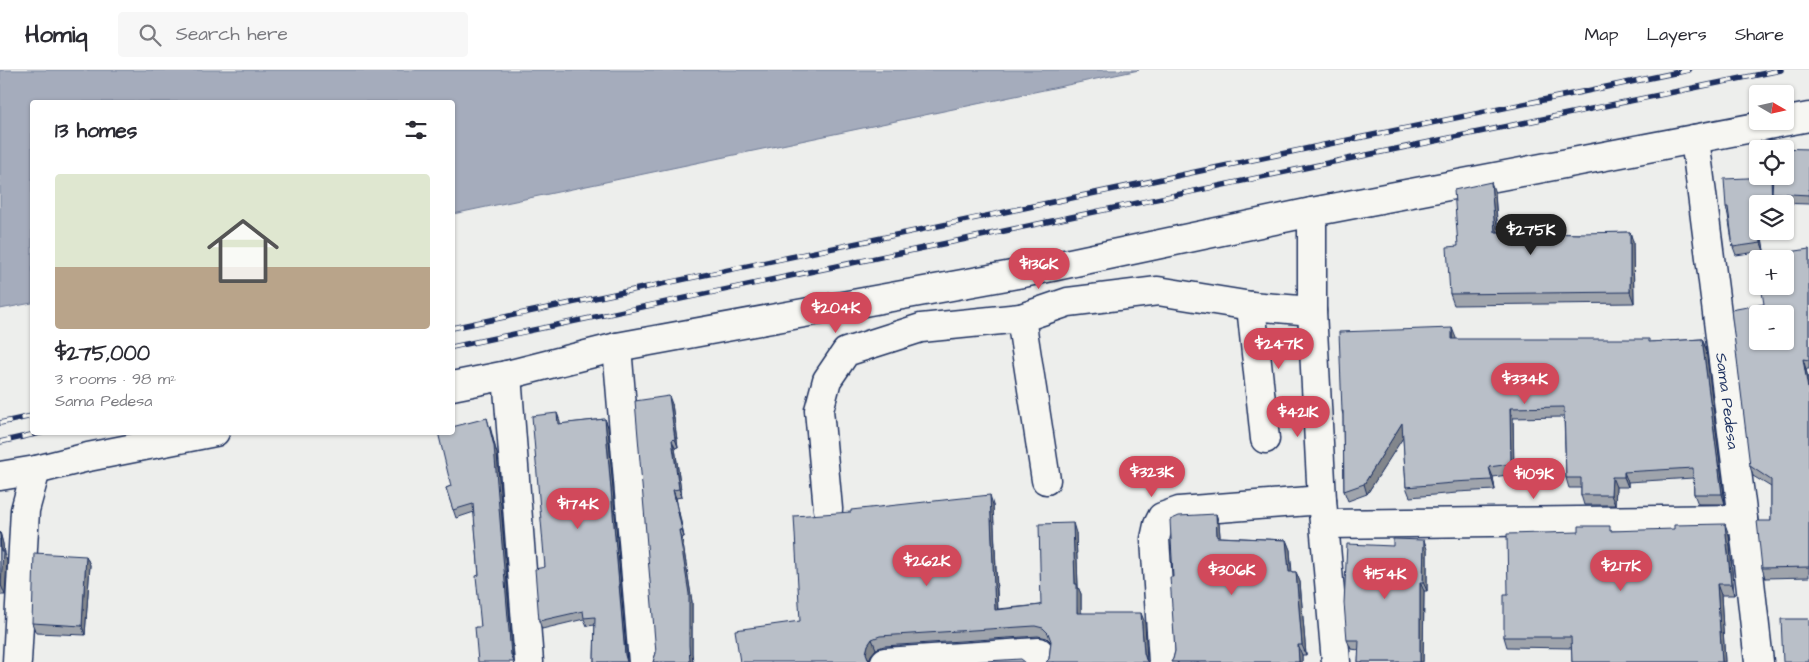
<!DOCTYPE html>
<html lang="en">
<head>
<meta charset="utf-8">
<style>
  body { margin:0; font-family:"Architects Daughter",sans-serif; background:#f7f7f7; color:#2b2b33; height:100vh; display:flex; flex-direction:column; font-size:19px; white-space:nowrap }
  * { box-sizing:border-box; margin:0 }
  p { font-size:16px; color:#7c7c81 }
  .icon { flex:none; width:28px; height:28px; fill:none; stroke:currentColor; stroke-width:2; stroke-linecap:round; stroke-linejoin:round }
  .map { position:relative; flex:1; overflow:hidden }
  .details { position:absolute; left:30px; top:30px; width:425px; height:335px; display:flex; flex-direction:column; background:#fff; border-radius:5px; box-shadow:0 1px 4px #0004 }
  .details>* { flex:none }
  .needle { width:32px; rotate:99deg }
  .controls { position:absolute; left:1749px; top:15px; display:grid; gap:10px }
  .controls a { display:grid; place-items:center; width:45px; height:45px; border-radius:5px; background:#fff; box-shadow:0 1px 4px #0004; font-size:25px }
  .price { position:absolute; translate:-50% -42px; padding:0 11px; border-radius:18px; background:#d1495b; color:#fff; font-size:16px; line-height:32px; filter:drop-shadow(0 1px 2px #0008) }
  .price::after { content:''; position:absolute; left:50%; top:30px; width:15px; height:11px; margin-left:-8px; background:inherit; clip-path:polygon(0 0,100% 0,50% 100%) }
  .price.active { background:#222; color:#fff }
  ul { padding:0; list-style:none }
  li { display:grid; align-content:center; gap:10px; height:265px; padding:0 25px }
  li span { display:grid; place-items:center; height:155px; border-radius:5px; color:#555 }
  li>.icon { margin-inline-start:auto }
  span .icon { width:90px; height:90px; fill:#fffc; stroke-width:1 }
  li b { font-size:21px }
  h2 { display:flex; justify-content:space-between; align-items:center; height:60px; padding:0 25px; font-size:21px }
  header { display:flex; align-items:center; gap:30px; box-sizing:border-box; height:70px; padding:0 25px; background:#fff; border-bottom:1px solid #e1e1e2 }
  header strong { font-size:24px }
  nav { display:flex; gap:28px; margin-inline-start:auto; font-size:18px }
  .search { width:350px; height:45px; background:#f7f7f7; display:flex; align-items:center; gap:12px; box-sizing:border-box; padding:0 18px; border-radius:5px; color:#7c7c81; font-size:19px }
  .map>svg:first-child { display:block }
  .water { fill:#a5acbc; stroke:#6e7a96 }
  .lines { fill:none; stroke-linecap:round; stroke-linejoin:round }
  .street-casing { stroke:#1b2f5e; stroke-width:31 }
  .street { stroke:#f6f6f2; stroke-width:28 }
  .rail-casing { stroke:#1b2f5e; stroke-width:5.5 }
  .rail { stroke:#f6f6f2; stroke-width:4; stroke-dasharray:11; stroke-linecap:butt }
  .wall { fill:#9fa4ac; stroke:#1b2f5e }
  .shaded-wall { fill:#82868c; stroke:#1b2f5e }
  .building { fill:#b9bfc8; stroke:#1b2f5e; fill-rule:evenodd }
  .labels { text-anchor:middle; stroke-width:5; stroke-linejoin:round; paint-order:stroke }
  .street-label { font-size:16px; fill:#1b2f5e; stroke:#f6f6f2 }
</style>
</head>
<body>
<header>
<strong>Homiq</strong>
<div class="search"><svg class="icon" aria-label="search" viewBox="0 0 24 24"><circle cx="10" cy="10" r="6"/><path d="M15 15l6 6"/></svg>Search here</div>
<nav><a>Map</a><a>Layers</a><a>Share</a></nav>
</header>
<div class="map">
<svg width="1809" height="592" viewBox="0 0 1809 592">
  <rect width="100%" height="100%" fill="#edeeec"/>
  <filter id="ink" filterUnits="userSpaceOnUse"><feTurbulence type="fractalNoise" baseFrequency=".02" numOctaves="2"/><feDisplacementMap in="SourceGraphic" scale="10" xChannelSelector="R" yChannelSelector="G"/><feConvolveMatrix kernelMatrix="1 2 1 2 8 2 1 2 1" color-interpolation-filters="sRGB"/></filter>
  <g filter="url(#ink)">
    <path class="water" d="M0,0h1139l-686,144 -1,-112h-420v201l-32,6z"/>
    <g class="lines">
      <defs>
        <g id="street">
          <path id="s1" d="M1695,69l48,380 16,143"/>
          <path d="M1312,142v99l10,189 14,162"/>
          <path d="M1251,236l14,133"/>
          <path d="M617,277l26,315"/>
          <path d="M507,305l22,287"/>
          <path d="M452,316l55,-11 110,-28 406,-74 289,-61 497,-95"/>
          <path d="M36,400l52,-13 127,-25"/>
          <path d="M0,406l36,-6 -11,40 -8,152"/>
          <path d="M1046,410l-25,-162 47,-16 90,-11 93,15 61,5"/>
          <path d="M828,439l-9,-99 8,-30 19,-28 75,-24 100,-10"/>
          <path d="M1325,454l418,-5"/>
          <path d="M885,592l154,-10v10"/>
          <path d="M1163,592l-8,-123 3,-14 4,-8 17,-6 143,-11"/>
        </g>
      </defs>
      <use href="#street" class="street-casing"/>
      <use href="#street" class="street"/>
      <defs>
        <path id="rail" d="M452,258l872,-183 365,-75
          M452,277l876,-184 453,-93
          M0,353l32,-7
          M0,372l44,-10"/>
      </defs>
      <use href="#rail" class="rail-casing"/>
      <use href="#rail" class="rail"/>
    </g>
    <path class="wall" d="M1809,79v55l-34,-1 -1,-3v4h-16v27h3l3,20 -28,4 -3,-8 -5,-32 -2,-8 45,-30 1,4z
      M1495,123l3,39 82,2 50,-2 3,10 1,61 -180,2 -4,-11 8,-48z
      M1809,179v120h-3l3,15v193l-44,1 -3,-10 9,-47v-34l-18,-11 -3,-10 14,-162z
      M1702,269l4,10 19,155h-27l-4,-10 -1,-16 -65,4v5h-12l-1,18h-31l-3,-10v-7h-12l-3,-10 -2,-61 -51,1 1,56 -21,3 2,13 -38,2v1l-47,4 -4,-10 -3,-50 -36,57 -19,7 -4,-10 -1,-76 -1,-4 309,-69z
      M672,334l6,43 -3,1 7,49 -6,1 8,39 -2,1 10,64v51l1,9h-40l3,-9z
      M557,343l3,11 45,-5 3,8 19,235h-33l1,-37 -8,1 -3,-7 -42,10 -3,-8 6,-54z
      M490,356l7,28 17,208 -33,-35 -2,-52 -5,-63 -18,6 -10,-30 5,-2z
      M993,435l5,104 43,-4 35,-72 2,54 3,7v19l64,10 -96,36 2,-17 -4,-4 -9,-2 -154,10 -8,3 -5,6 -1,7 -70,-41z
      M1216,444l3,10 1,13 66,3 4,10 2,22h4l4,10 6,73h-4v7h-131l2,-3 2,-8 -2,-74z
      M1612,461l117,4 5,60h-13l4,67h-153v-14l-65,-1 -3,-10 4,-42 71,-63z
      M0,462l3,12 1,10 3,7 -2,34h-5z
      M1427,479v42h-3l-1,71h-65l1,-12 -8,-1 -4,-9z
      M86,486l4,9 -5,70 -49,-2 -4,-10z"/>
    <path class="shaded-wall" d="M1771,107l3,8 -2,8 2,7v4h-2z
      M1491,112l4,11 3,50 -3,-11z
      M1760,161h1l3,20 -3,-8z
      M1630,162l3,10 1,61 -4,-11z
      M1452,258l4,10v11l-4,-10z
      M1702,269l4,10 19,155 -3,-10z
      M1803,289l3,10 3,15v11z
      M669,326l3,8 6,43 -3,-8z
      M1510,338l3,10 1,56 -3,-10z
      M557,343l3,8 1,11 -3,-8z
      M487,348l10,36 16,208 -2,-7z
      M605,349l3,8 19,235 -2,-7z
      M1402,353l4,10 -39,61 -3,-10z
      M672,370l3,8 7,49 -3,-8z
      M1489,397l4,10 2,13 -3,-10z
      M1624,402l4,10v5l-4,-10z
      M1612,407l4,10 -1,18 -4,-10z
      M673,420l3,8 8,39 -2,-7z
      M990,425l3,10 5,115 -3,-10z
      M1216,444l3,10 2,23 -4,-10z
      M1073,453l3,10 2,54 3,7v29l-4,-10 -2,-29z
      M1725,454l4,11 5,60 -3,-11z
      M679,460l3,8 10,64v51l1,9h-3z
      M0,462l3,12 1,10 3,7 -2,34 -4,-10v-34z
      M1286,470l4,10 2,32 -3,-10z
      M1424,470l3,9v42l-4,-9z
      M86,486l4,9 -5,70 -3,-9z
      M1296,502l4,10 6,73 -4,-10z
      M1420,512l4,9 -1,71h-3z
      M1717,514l4,11 4,67h-3z
      M1141,543l4,10 2,39 -3,-9z
      M872,569l4,10 -5,6 -2,7 -3,-9 2,-8z
      M1298,575l4,10v7h-3z"/>
    <path class="building" d="M1774,78l35,1v46l-37,-2 1,-17h12v-27h-11z
      M1771,107l1,27h-14v2h-2l2,11v14h2l1,12 -28,4 -5,-40h-2l-2,-28z
      M1491,112l4,50 85,2v-1l50,-1v60l-180,2 -3,-47 11,-1 -4,-56z
      M1809,179v111l-6,-1 6,36v172l-47,1 -5,-47h14v-41l-21,-14 -19,-156 33,-6 -3,-18h24v-27h-27v4l-1,-6zM1758,244h27v27h-27z
      M1452,258v11h197v3l53,-3 20,155h-28l-1,-26 -69,4v5h-12l-1,18h-30v-17h-15l-2,-71 -54,1 1,56 -22,3 3,13 -39,2v1l-47,4 -4,-64 -38,61 -20,7 -1,-80h-1l-3,-79z
      M669,326l6,43 -3,1 7,49 -6,1 9,40h-3l10,64v51l1,17h-37l3,-9 -21,-252z
      M557,343l1,11 47,-5 20,236 2,7h-33l1,-45 -11,1 -1,-7 -44,10 -4,-52 10,-2 -13,-151z
      M487,348l7,28 17,209 3,7h-36l-3,-35h6l-5,-51 3,-1 -6,-71 -20,6 -7,-22 5,-2 -13,-54h14v-5z
      M990,425l5,115 46,-5 -2,-81 34,-1 2,61h2v29h64l3,40 2,7 2,2h-102l3,-3 2,-18 -3,-8 -5,-5 -8,-2 -155,10 -8,3 -4,6 -2,8 3,8 1,1h-130l-5,-32 65,-9 -6,-105 57,-4v-2z
      M1216,444l1,23 69,3 3,32h7l6,73h-4l1,17h-128l2,-3 2,-8 -5,-74h3l-3,-57 9,-4z
      M1725,454l6,60h-14l5,78h-150l-1,-25h-67v-42h4l-1,-61 72,-2v-6h31v5l64,-2v-4z
      M0,469l1,12h2l-2,34 -1,1z
      M1393,469l31,1 -1,42h-3v80h-62l1,-22h-12l-3,-37 3,-59 46,2z
      M34,483l52,3 -4,70 -50,-3z
      M1781,549h28v43h-26z
      M1021,589l4,3h-57z"/>
  </g>
  <g class="labels">
    <g class="street-label">
      <text dy="6" stroke="none"><textPath href="#s1" startOffset="264">Sama Pedesa</textPath></text>
    </g>
  </g>
</svg>
<div class="controls">
<a><svg class="needle" viewBox="-14 -14 28 28"><path d="M0-13l5 13h-10z" fill="#e53935"/><path d="M0 13l5-13h-10z" fill="#7c7c81"/></svg></a>
<a><svg class="icon" aria-label="locate" viewBox="0 0 24 24"><circle cx="12" cy="12" r="6"/><path d="M12 2v4M12 18v4M2 12h4M18 12h4"/></svg></a>
<a><svg class="icon" aria-label="layers" viewBox="0 0 24 24"><path d="M12 4l9 5-9 5-9-5zM3 14l9 5 9-5"/></svg></a>
<a>+</a>
<a>−</a>
</div>
<b class="price active" style="left:1531px;top:186px">$275K</b>
<b class="price" style="left:1039px;top:220px">$136K</b>
<b class="price" style="left:836px;top:264px">$204K</b>
<b class="price" style="left:1279px;top:300px">$247K</b>
<b class="price" style="left:1525px;top:335px">$334K</b>
<b class="price" style="left:1298px;top:368px">$421K</b>
<b class="price" style="left:1152px;top:428px">$323K</b>
<b class="price" style="left:1534px;top:430px">$109K</b>
<b class="price" style="left:578px;top:460px">$174K</b>
<b class="price" style="left:927px;top:517px">$262K</b>
<b class="price" style="left:1621px;top:522px">$217K</b>
<b class="price" style="left:1232px;top:526px">$306K</b>
<b class="price" style="left:1385px;top:530px">$154K</b>
<section class="details">
<h2>13 homes<svg class="icon" aria-label="filters" viewBox="0 0 24 24"><path d="M4 7h16M4 17h16"/><circle cx="9" cy="7" r="2"/><circle cx="15" cy="17" r="2"/></svg></h2>
<ul>
<li><span style="background:linear-gradient(#dfe7d0 60%,#b9a48a 0)"><svg class="icon" aria-label="home" viewBox="0 0 24 24"><path d="M3 11l9-7 9 7M6 9v11h12V9"/></svg></span><div><b>$275,000</b><p>3 rooms · 98 m²</p><p>Sama Pedesa</p></div></li>
</ul>
</section>
</div>
</body>
</html>
